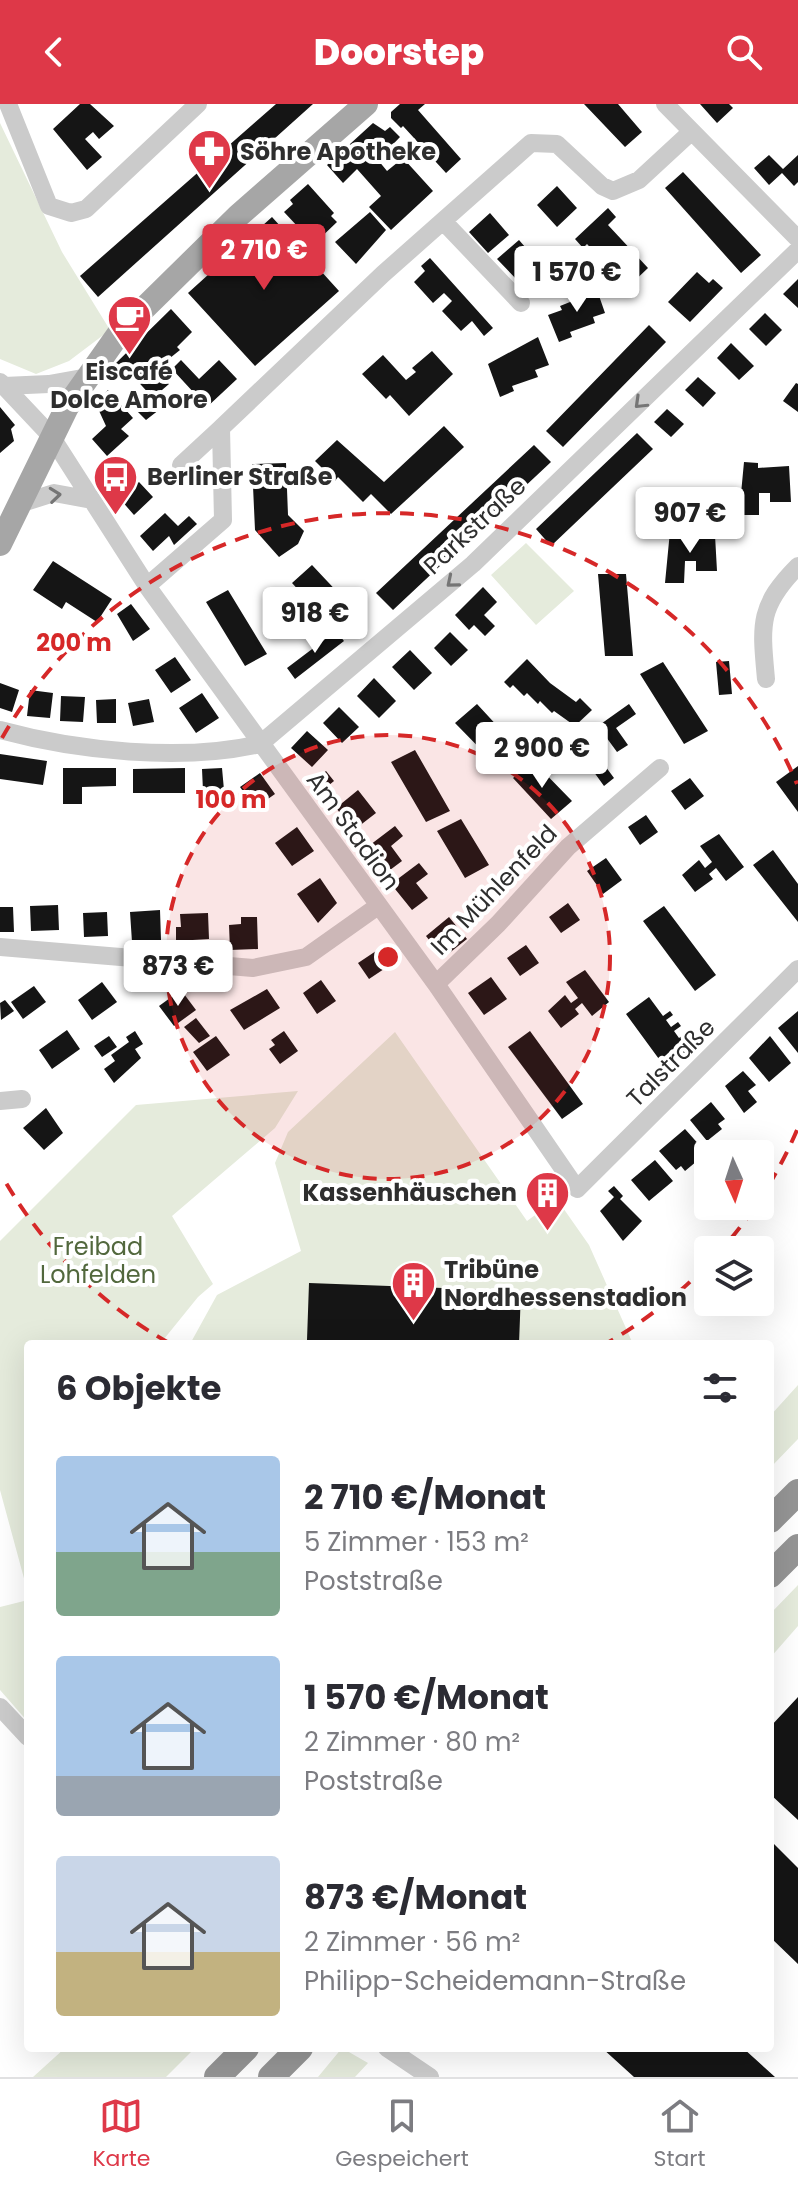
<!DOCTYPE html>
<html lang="de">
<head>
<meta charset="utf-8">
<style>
  body { margin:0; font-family:Poppins,sans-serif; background:#f7f7f7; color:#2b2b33; height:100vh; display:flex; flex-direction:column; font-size:30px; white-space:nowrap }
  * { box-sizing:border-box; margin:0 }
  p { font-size:26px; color:#7c7c81 }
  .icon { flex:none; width:44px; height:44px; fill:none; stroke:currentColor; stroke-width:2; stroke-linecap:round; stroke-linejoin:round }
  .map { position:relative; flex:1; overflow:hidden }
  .details { position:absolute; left:24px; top:1236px; width:750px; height:712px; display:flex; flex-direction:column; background:#fff; border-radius:8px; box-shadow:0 8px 32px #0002 }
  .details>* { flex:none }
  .needle { width:52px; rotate:177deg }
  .tools { position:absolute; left:694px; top:1036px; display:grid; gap:16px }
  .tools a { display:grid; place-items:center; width:80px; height:80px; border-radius:8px; background:#fff; box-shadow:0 8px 32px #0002; font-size:40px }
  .price { position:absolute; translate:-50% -68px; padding:0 18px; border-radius:8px; background:#fff; color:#222; font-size:26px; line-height:52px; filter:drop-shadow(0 2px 4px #0008) }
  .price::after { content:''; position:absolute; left:50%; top:48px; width:24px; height:18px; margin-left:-12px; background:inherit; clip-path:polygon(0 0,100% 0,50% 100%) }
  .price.selected { background:#de3848; color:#fff }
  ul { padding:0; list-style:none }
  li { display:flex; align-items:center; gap:24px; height:200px; padding:0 32px }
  li span { display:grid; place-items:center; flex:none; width:224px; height:160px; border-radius:8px; color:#555 }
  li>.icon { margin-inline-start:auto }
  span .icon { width:96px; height:96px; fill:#fffc; stroke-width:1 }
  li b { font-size:34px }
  h2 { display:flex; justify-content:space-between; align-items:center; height:96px; padding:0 32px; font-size:34px }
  header { display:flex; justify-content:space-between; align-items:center; height:104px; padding:0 32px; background:#de3848; color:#fff; font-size:36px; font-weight:800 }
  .tabs { display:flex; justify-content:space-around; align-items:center; height:112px; border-top:2px solid #e1e1e2; background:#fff; font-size:22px; color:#7c7c81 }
  .tabs a { display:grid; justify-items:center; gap:4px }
  .tabs .selected { color:#de3848 }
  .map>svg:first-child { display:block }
  .green { fill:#e5ebdc }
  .building { fill:#151515 }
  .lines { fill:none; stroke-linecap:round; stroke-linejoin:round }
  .minor { stroke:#cbcbcb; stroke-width:18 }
  .major { stroke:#a6a6a6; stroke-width:24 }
  .highway { stroke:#959595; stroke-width:26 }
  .oneway { stroke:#757575 }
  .ring { fill:none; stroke:#d62828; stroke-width:4; stroke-dasharray:14 10 }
  .labels { text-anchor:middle; stroke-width:8; stroke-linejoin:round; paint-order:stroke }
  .poi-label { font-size:24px; font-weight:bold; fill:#2e2e2e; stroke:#fff; text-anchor:start }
  .street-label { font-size:24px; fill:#2e2e2e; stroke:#fff }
  .park-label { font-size:24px; fill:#52683d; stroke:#fff }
  .centre { fill:#d62828; stroke:#fff; stroke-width:4 }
  .ring-label { font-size:24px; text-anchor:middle; font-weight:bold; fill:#d62828; stroke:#fff; stroke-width:8; stroke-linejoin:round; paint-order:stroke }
</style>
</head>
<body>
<header><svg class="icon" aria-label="back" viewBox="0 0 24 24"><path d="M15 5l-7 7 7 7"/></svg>Doorstep<svg class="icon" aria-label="search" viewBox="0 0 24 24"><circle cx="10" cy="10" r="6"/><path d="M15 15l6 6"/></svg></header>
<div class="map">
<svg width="798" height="1973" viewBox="0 0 798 1973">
  <rect width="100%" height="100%" fill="#fff"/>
  <path class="green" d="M0,19l62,129 48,78 -41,31 -33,13 -36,-15z
    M526,439l48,48 -38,34 -45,-50z
    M395,928l132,189 19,-14 -3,-4 11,-8 35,50 44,99h-443l27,-49 84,-44 -26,-88 13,-31z
    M298,987l-23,37 -103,88 41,68 -15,13 -38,47h-132v249l-28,-103v-249l136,-136z
    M798,1281v54l-28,29v-52z
    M798,1481v41l-28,32v-44z
    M28,1496v122l-28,-32v-83z
    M65,1944h130l-29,29h-133z
    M342,1944l26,15 -13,14h-37z"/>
  <path class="building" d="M80,0h10l24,22 -15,13 -6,-7 -8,7 17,18 -15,13 -34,-41z
    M276,0h37l-215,193 -18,-21z
    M400,0h25l-7,6 43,49 -15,14 -43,-47 -2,2 -10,-10v-6z
    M584,0h34l24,28 -17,15z
    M700,0h29l4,4 -16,15z
    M373,19l12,8 5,-4 10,10 -22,23 9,11 16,-13 30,33 -42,39 -22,-23 12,-11 -24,-27 -14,14 -16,-18z
    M769,51l14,14 15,-14v27l-4,4 -12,-13 -13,12 -15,-17z
    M683,68l78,83 -20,18 -76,-85z
    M308,80l26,29 -3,3 6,6 -23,22 -30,-32 9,-8 -3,-4z
    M557,82l20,22 -20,19 -20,-22z
    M608,104l8,9 -8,8 40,43 -21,20 -40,-44 -4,4 -8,-9z
    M370,108l16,18 -30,34 -21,-22z
    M490,109l19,22 -21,18 -19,-21z
    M272,113l67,74 -84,75 -67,-73z
    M519,136l32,37 -10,9 -13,-14 -10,9 -21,-22z
    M430,154l63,70 -9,8 -12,-15 -11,10 -19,-20 10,-10 -8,-8 -11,10 -19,-21 11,-11 -4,-5z
    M697,168l12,11 4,-4 10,9 -33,34 -22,-20z
    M798,175v29l-15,-14z
    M596,183l9,26 -12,4 2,6 -25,9 2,5 -13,5 -11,-27 14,-5 -2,-4 25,-10 -1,-5z
    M171,205l21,23 -15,15 3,3 -25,20 14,14 -14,12 9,10 -18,14 -9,-9 15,-14 -20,-22 -5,4 -13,-14z
    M765,209l17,17 -16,16 -17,-17z
    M649,221l17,17 -103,105 -17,-16z
    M538,233l11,28 -14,5 3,7 -26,9 2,5 -14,6 -12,-33z
    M731,239l23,23 -15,14 -22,-22z
    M432,247l21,23 -44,42 -19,-21 -4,4 -24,-25 21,-19 23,25 10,-8 -4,-4z
    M181,256l18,19 20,-19 18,19 -30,28 -35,-38z
    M698,273l18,16 -13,14 -18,-17z
    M796,279l2,1v28l-15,-11z
    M108,286l25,28 -12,11 8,7 -22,20 -15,-17 14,-13 -11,-24z
    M0,303l15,18 -4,4 3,12 -14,12z
    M667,305l17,15 -13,13 -17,-15z
    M444,322l20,21 -73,67 -20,-20 -8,8 -25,-25 -3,4 -20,-20 22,-21 47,42z
    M637,329l16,16 -102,97 -15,-17z
    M534,341l17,17 -158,148 -17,-17z
    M744,358l14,1v5l31,-2 2,36h-21v-9h-11v22h-20z
    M286,359l2,52 16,16 -6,13 -19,13 -24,-27 -3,-66z
    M139,378l14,15 -19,18 -14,-16z
    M165,409l13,13 11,-10 8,8 -23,21 -5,-9 -16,15 -13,-15z
    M670,427h14v5l31,-1 2,36h-21v-10h-11l-1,22h-19z
    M53,457l59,38 -15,23 -31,-20 -4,7 -29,-19z
    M312,461l31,33 -20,19 -31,-34z
    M598,470h28l7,82h-28z
    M483,483l14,15 -13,13 11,11 -10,10 -11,-11 -5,5 -14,-15z
    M228,486l39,64 -22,12 -39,-64z
    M131,500l19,25 -17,12 -16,-27z
    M336,527l8,10 -49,38 -8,-11z
    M450,528l18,18 -17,16 -17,-18z
    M410,546l22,23 -18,17 -22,-23z
    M175,553l16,23 -20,13 -16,-23z
    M527,555l23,24 26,19 4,-4 12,12 -17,16 -21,-15 -2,2 -12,-12 -2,3 -11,-11 -3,3 -11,-11 -3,3 -6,-6z
    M729,557l3,33 -13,1 -3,-33z
    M663,558l45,69 -24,13 -44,-70z
    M374,574l22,23 -17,17 -22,-22z
    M0,579l19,7 -7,22 -12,-4z
    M30,586l23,3 -3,25 -23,-2z
    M202,589l17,25 -23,15 -17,-25z
    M61,592l24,1 -2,25 -23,-1z
    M116,595v24h-19l-1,-23z
    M149,595l5,23 -21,4 -5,-23z
    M477,600l46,50 -21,17 -47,-48z
    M629,600l7,10 -20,14 12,17 -11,7 -19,-26z
    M339,603l20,20 -17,16 -19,-20z
    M307,627l21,19 -16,17 -21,-19z
    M583,632l31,42 -10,8 -31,-43z
    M415,646l35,61 -24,11 -35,-60z
    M0,650l47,7 -4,24 -43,-6z
    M533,657l39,40 -21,18 -38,-41z
    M798,662v46l-22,-30z
    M63,664h53v18l-34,1v17h-19z
    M185,664v25h-52v-24z
    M222,664l2,22h8v11l-23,2 -1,-12h-5l-1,-22z
    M326,667l8,10 -11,9 -8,-10z
    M260,669l15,21 -20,14 -15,-21z
    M690,674l14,18 -19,14 -14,-19z
    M358,686l18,23 -22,17 -18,-22z
    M646,711l12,17 -18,13 -12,-18z
    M461,715l28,46 -24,13 -28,-47z
    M395,722l8,10 -12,10 11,15 -16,12 -20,-25z
    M297,723l17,24 -22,15 -17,-23z
    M719,730l25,33 -18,14 -10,-13 -7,6 4,5 -18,13 -13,-17 17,-15 6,8 7,-6 -12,-16z
    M773,746l25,34v38l-45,-57z
    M606,754l16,22 -19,14 -16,-23z
    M419,759l9,11 -12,9 12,15 -16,12 -21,-26z
    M320,774l17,25 -19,20 -21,-29z
    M568,799l12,17 -19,13 -12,-16z
    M58,801l1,25 -28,1 -1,-25z
    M664,802l52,69 -21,16 -52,-70z
    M0,803h13l1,25h-14z
    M160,806l1,30 -29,2 -2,-30z
    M107,808l1,24 -24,1 -1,-24z
    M208,809l1,26 -33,2v-14h5l-1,-13z
    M241,813h16l1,32 -28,1 -1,-25 12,-1z
    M449,813l18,22 -24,19 -17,-22z
    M526,841l13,18 -19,13 -13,-18z
    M376,847l11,16 -18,12 -11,-16z
    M585,866l24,32 -17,14 -10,-13 -7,6 4,5 -18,14 -13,-17 17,-16 6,8 7,-5 -12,-16z
    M491,873l16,22 -23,16 -16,-22z
    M321,876l15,21 -19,13 -14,-21z
    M102,878l15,20 -25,18 -14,-20z
    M34,882l12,16 -23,17 -12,-17z
    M267,885l13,19 -36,22 -14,-20z
    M181,886l15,20 -22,16 -15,-20z
    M649,893l14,19 7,-5 3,4 -7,5 5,7 7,-5 3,4 -7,5 5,7 7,-5 3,4 -7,5 5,7 7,-5 3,4 -30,22 -41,-56z
    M5,896l9,11 -13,9 -1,-17z
    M798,907v42l-20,-25z
    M196,914l14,18 -11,7 -15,-16z
    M67,926l13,19 -28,20 -13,-19z
    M135,927l8,13 -8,5 6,9 -27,25 -10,-14 11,-8 -4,-6 18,-13 -3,-5z
    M284,927l14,20 -18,13 -11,-15 6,-4 -4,-5z
    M530,927l53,73 -21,15 -54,-72z
    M109,932l8,11 -15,10 -8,-11z
    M216,932l14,19 -23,16 -14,-19z
    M770,932l21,27 -22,19 -20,-24z
    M743,967l13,14 -8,6 9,11 -13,11 -19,-27z
    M711,998l14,17 -7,5 4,5 -15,12 -17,-21z
    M46,1004l17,25 -19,17 -21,-22z
    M685,1025l17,19 -4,2 5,6 -18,15 -4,-5 -5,4 -17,-19z
    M655,1056l18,21 -24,20 -18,-21z
    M614,1082l9,10 -3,3 22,22 -19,20 -23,-30 14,-14 -6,-6z
    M309,1179l212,8 -2,53 -212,-4z
    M798,1593v123l-28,-26v-67z
    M770,1736l28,28v96l-28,-27z
    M602,1944h141l32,29h-141z"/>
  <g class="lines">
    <path class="minor" d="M8,0l41,102 22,7 15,-4 112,-105
      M665,0l133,135
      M443,117l78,82
      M0,278l51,54 96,150 289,398 141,205 221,-220
      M4,282l45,-2 39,-7
      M181,361l40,-37
      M19,400l35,-11 38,7
      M147,482l76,-66 -2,-92 162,-154 148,-131 26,1 45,42 11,5 26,-11 52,-48
      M766,575c-5,-54 -8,-73 32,-113
      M0,626c77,21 182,32 260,14l213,-180 325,-314
      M0,843l253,21 53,-11 72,-51
      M436,880l62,-60 70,-77 92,-79
      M0,997l22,-2
      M0,1603l28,30
      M387,1944l43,29"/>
    <path class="major" d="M0,440l67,-137 53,-75 118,-116 128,-112"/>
    <path class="highway" d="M770,1416l28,-28
      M770,1471l28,-28
      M217,1973l29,-29
      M271,1973l29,-29"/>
  </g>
  <defs><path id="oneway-chevron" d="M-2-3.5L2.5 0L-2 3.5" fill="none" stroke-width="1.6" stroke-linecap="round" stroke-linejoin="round" transform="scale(2)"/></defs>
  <g class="oneway">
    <use href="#oneway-chevron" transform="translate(640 299) rotate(136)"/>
    <use href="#oneway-chevron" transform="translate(55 391) rotate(-6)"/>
    <use href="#oneway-chevron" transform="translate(452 478) rotate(140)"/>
  </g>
  <circle cx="388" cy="853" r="222" fill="#d62828" fill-opacity=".12"/>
  <g class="ring">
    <circle cx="388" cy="853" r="222"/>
    <path d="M797 1026A444 444 0 0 1 760 1095M754 1104A444 444 0 0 1 723 1144M707 1161A444 444 0 0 1 607 1239M169 1239A444 444 0 0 1 2 1072M2 634A444 444 0 0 1 797 680"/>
  </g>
  <defs>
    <symbol id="pharmacy-pin" viewBox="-11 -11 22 30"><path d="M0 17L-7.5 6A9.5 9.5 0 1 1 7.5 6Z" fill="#de3848" stroke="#fff"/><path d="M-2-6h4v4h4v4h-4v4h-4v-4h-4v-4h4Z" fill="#fff"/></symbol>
    <symbol id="cafe-pin" viewBox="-11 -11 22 30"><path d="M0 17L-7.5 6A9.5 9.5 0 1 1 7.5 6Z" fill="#de3848" stroke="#fff"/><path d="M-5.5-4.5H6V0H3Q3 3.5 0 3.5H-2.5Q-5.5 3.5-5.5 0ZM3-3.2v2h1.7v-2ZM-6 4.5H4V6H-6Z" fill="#fff"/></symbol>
    <symbol id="bus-pin" viewBox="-11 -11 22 30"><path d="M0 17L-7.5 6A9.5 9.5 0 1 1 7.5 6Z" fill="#de3848" stroke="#fff"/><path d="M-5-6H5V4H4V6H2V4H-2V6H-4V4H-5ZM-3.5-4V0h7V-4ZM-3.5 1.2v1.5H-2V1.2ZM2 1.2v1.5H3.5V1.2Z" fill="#fff"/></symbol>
    <symbol id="building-pin" viewBox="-11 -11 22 30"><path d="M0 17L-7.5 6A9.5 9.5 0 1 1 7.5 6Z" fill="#de3848" stroke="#fff"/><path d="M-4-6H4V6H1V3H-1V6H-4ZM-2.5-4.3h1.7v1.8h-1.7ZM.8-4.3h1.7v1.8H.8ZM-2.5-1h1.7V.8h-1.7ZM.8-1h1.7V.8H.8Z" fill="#fff"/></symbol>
  </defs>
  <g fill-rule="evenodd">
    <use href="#pharmacy-pin" x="184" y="22" width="51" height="69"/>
    <use href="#cafe-pin" x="104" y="188" width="51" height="69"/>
    <use href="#bus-pin" x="90" y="348" width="51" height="69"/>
    <use href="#building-pin" x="522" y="1064" width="51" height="69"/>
    <use href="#building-pin" x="388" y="1154" width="51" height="69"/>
  </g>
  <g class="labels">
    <g class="poi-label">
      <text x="240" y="56">Söhre Apotheke</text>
      <text x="129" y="276" text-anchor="middle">Eiscafé<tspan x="129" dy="28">Dolce Amore</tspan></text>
      <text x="147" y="381">Berliner Straße</text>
      <text x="517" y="1097" text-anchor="end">Kassenhäuschen</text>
      <text x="444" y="1174">Tribüne<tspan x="444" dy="28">Nordhessenstadion</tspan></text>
    </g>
    <g class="street-label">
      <text transform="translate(475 422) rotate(-43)" y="8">Parkstraße</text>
      <text transform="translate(353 727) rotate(54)" y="8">Am Stadion</text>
      <text transform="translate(494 786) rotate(-46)" y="8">Im Mühlenfeld</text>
      <text transform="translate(671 959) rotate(-45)" y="8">Talstraße</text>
    </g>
    <g class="park-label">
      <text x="98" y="1151">Freibad<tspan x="98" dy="28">Lohfelden</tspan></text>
    </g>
  </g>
  <circle cx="388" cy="853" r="12" class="centre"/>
  <g class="ring-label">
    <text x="74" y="547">200 m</text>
    <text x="231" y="704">100 m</text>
  </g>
</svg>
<div class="tools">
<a><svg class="needle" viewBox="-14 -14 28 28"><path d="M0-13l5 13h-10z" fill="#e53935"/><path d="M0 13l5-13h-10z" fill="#7c7c81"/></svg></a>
<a><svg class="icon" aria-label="layers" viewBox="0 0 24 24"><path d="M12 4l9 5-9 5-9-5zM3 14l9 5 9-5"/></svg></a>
</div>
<b class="price selected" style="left:264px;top:188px">2 710 €</b>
<b class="price" style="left:577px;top:210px">1 570 €</b>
<b class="price" style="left:690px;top:451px">907 €</b>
<b class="price" style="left:315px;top:551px">918 €</b>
<b class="price" style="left:542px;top:686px">2 900 €</b>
<b class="price" style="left:178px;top:904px">873 €</b>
<section class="details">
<h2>6 Objekte<svg class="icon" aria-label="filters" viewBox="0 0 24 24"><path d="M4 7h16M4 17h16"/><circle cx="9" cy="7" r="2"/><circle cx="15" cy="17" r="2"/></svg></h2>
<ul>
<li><span style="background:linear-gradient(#a9c7e8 60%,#7fa58c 0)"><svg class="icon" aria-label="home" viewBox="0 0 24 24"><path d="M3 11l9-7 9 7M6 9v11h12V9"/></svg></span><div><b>2 710 €/Monat</b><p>5 Zimmer · 153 m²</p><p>Poststraße</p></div></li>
<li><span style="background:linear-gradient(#a9c7e8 75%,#9aa5b1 0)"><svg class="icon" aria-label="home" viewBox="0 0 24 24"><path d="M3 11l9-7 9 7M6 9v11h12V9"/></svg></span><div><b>1 570 €/Monat</b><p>2 Zimmer · 80 m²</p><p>Poststraße</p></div></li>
<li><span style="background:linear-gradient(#c9d6e8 60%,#c2b280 0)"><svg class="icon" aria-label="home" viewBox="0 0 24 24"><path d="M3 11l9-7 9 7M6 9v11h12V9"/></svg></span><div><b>873 €/Monat</b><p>2 Zimmer · 56 m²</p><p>Philipp-Scheidemann-Straße</p></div></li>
</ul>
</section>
</div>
<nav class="tabs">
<a class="selected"><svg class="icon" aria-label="map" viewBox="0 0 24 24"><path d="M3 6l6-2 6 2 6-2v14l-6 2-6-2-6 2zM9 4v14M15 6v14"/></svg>Karte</a>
<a><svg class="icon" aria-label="saved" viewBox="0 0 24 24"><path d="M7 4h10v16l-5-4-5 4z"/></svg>Gespeichert</a>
<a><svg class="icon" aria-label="home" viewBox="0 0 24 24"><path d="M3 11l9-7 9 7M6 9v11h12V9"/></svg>Start</a>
</nav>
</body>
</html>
